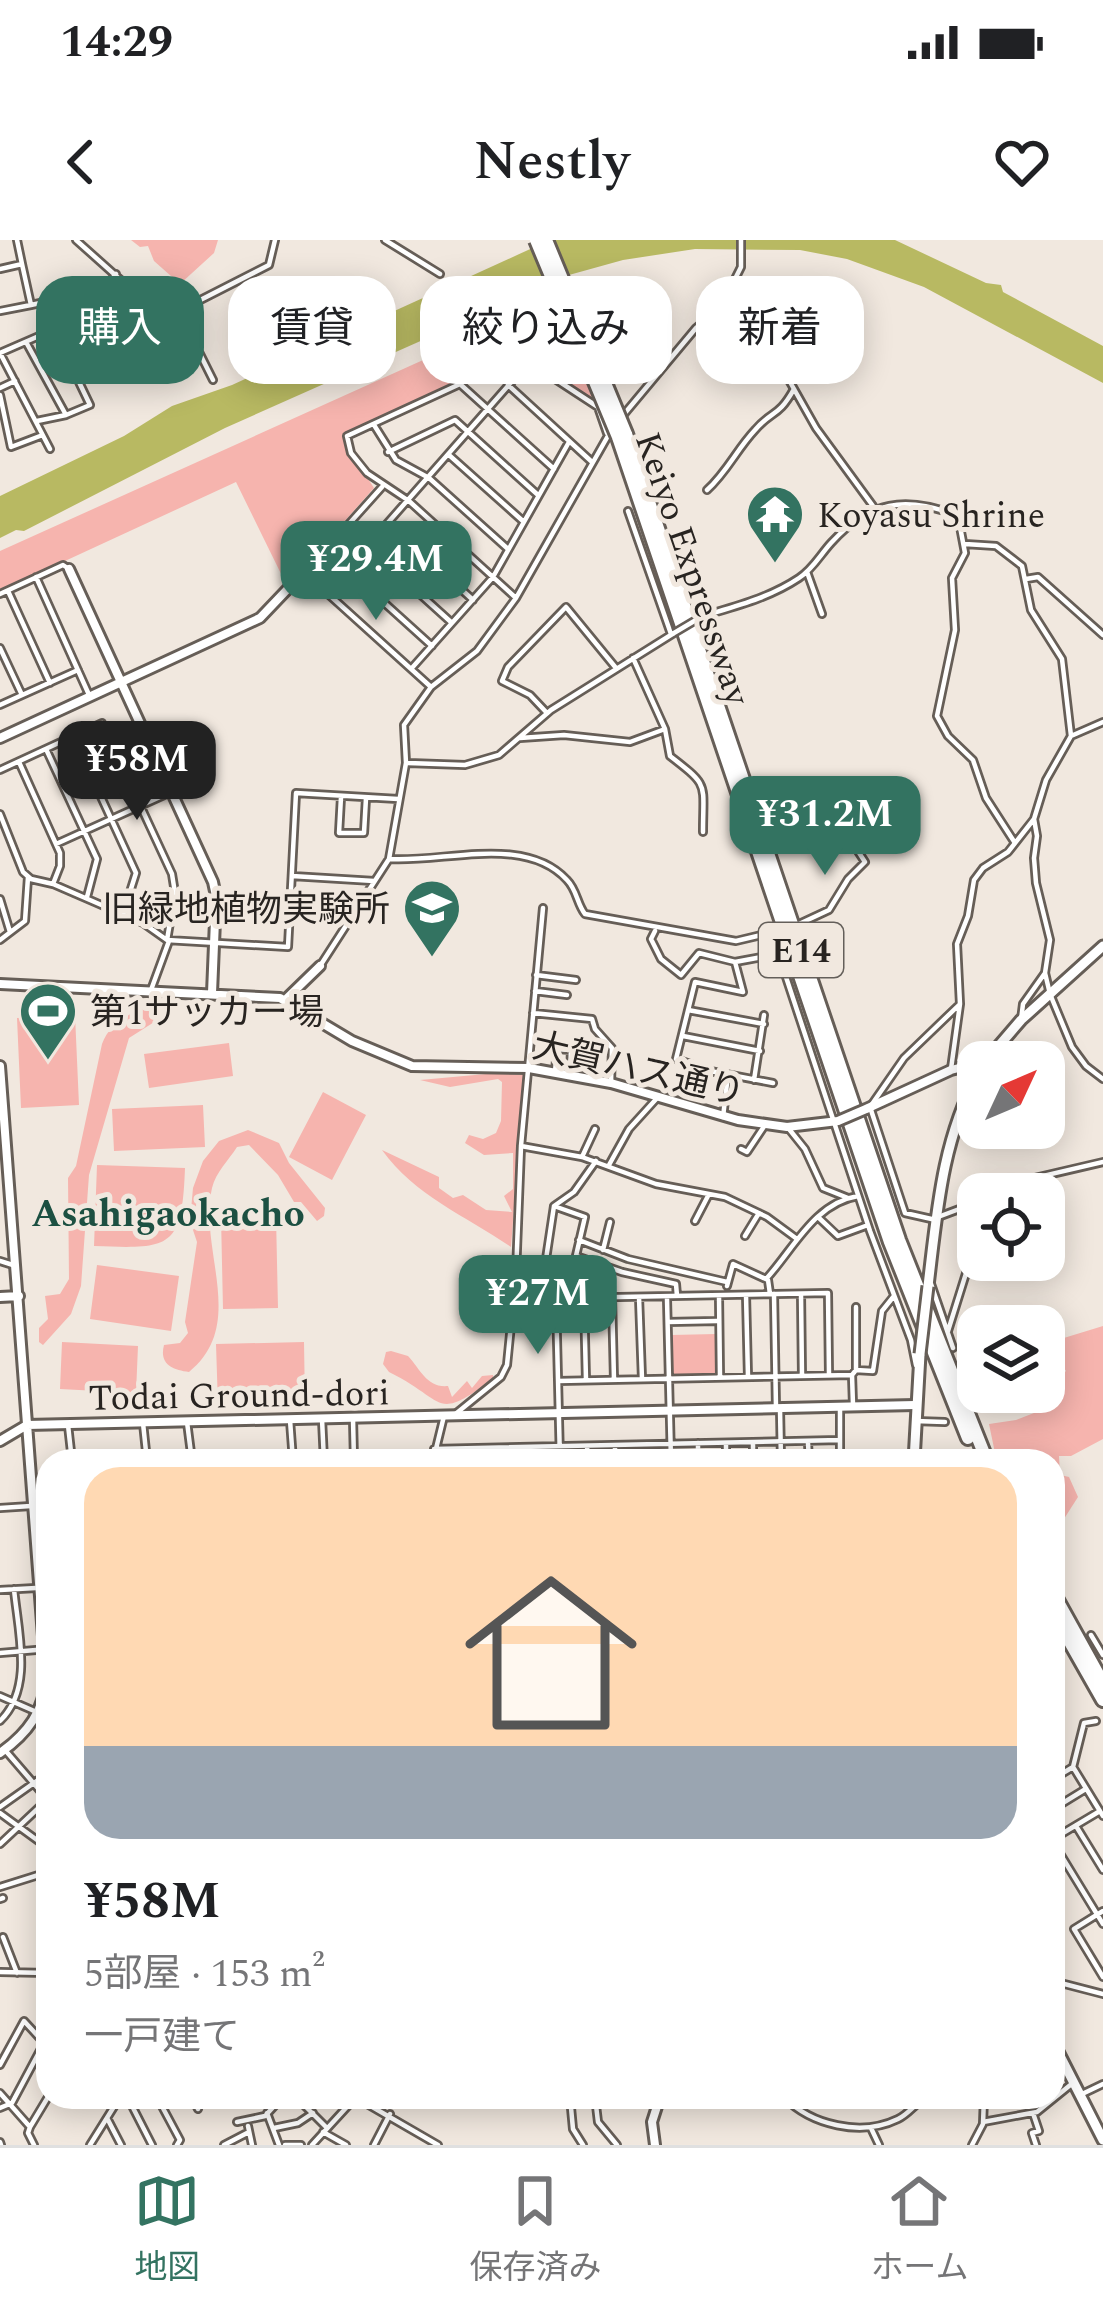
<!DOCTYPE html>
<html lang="ja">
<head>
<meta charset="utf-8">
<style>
  body { margin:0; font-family:Spectral,"Noto Sans JP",serif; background:#f6f6f6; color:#202124; height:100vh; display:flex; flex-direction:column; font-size:45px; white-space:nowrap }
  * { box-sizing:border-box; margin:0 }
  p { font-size:39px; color:#757577 }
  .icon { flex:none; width:66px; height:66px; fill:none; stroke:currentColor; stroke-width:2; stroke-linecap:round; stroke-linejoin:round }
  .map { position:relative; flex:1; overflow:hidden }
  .drawer { position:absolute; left:36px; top:1209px; width:1029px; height:660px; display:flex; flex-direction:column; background:#fff; border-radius:36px; box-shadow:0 6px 30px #0003 }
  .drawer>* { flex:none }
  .guide { position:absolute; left:36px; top:36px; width:1032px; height:108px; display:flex; gap:24px }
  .needle { width:78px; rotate:46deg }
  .buttons { position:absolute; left:957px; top:801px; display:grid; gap:24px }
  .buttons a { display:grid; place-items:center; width:108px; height:108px; border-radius:24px; background:#fff; box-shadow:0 6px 30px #0003; font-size:60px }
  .price { position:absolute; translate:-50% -102px; padding:0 27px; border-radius:24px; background:#337361; color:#fff; font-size:39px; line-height:78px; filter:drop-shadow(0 3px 6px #0008) }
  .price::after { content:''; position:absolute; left:50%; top:72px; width:36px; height:27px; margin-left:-18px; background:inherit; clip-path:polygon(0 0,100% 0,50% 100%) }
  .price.on { background:#222; color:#fff }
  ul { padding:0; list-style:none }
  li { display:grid; align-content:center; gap:24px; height:636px; padding:0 48px }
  li span { display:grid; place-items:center; height:372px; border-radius:36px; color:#555 }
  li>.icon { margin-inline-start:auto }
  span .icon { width:216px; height:216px; fill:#fffc; stroke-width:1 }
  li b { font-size:51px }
  .pill { padding:0 42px; border-radius:36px; background:#fff; box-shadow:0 6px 30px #0003; font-size:42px; line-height:108px }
  .pill.on { background:#337361; color:#fff }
  .status { display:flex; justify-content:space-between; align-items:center; height:84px; padding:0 60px; background:#fff; direction:ltr }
  .status svg { height:33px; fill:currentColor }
  header { display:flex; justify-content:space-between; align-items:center; height:156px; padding:0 48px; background:#fff; font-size:54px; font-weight:600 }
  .tab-bar { display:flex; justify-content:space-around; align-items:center; height:168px; border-top:3px solid #e0e0e0; background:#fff; font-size:33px; color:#757577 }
  .tab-bar a { display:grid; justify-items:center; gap:6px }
  .tab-bar .on { color:#337361 }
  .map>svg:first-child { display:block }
  .green { fill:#f6b4ae }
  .water { fill:#b8b962 }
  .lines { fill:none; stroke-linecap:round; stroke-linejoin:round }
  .street-casing { stroke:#665e57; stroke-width:10 }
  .secondary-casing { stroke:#665e57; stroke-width:14 }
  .primary-casing { stroke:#665e57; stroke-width:15 }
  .highway-casing { stroke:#665e57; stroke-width:18 }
  .street { stroke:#fff; stroke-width:4.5 }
  .secondary { stroke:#fff; stroke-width:8 }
  .primary { stroke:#fff; stroke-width:9 }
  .highway { stroke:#fff; stroke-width:12 }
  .street-bridge-casing { stroke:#665e57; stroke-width:10; stroke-linecap:butt }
  .secondary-bridge-casing { stroke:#665e57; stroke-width:14; stroke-linecap:butt }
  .primary-bridge-casing { stroke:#665e57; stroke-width:15; stroke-linecap:butt }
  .highway-bridge-casing { stroke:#665e57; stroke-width:18; stroke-linecap:butt }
  .street-bridge { stroke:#fff; stroke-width:4.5 }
  .secondary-bridge { stroke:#fff; stroke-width:8 }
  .primary-bridge { stroke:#fff; stroke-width:9 }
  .highway-bridge { stroke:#fff; stroke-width:12 }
  .labels { text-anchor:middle; stroke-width:10; stroke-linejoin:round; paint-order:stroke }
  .shield { fill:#f1e8df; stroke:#645f5a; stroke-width:3 }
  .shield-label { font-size:33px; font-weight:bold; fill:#282421 }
  .poi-label { font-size:36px; fill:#282421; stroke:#f1e8df; text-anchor:start }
  .street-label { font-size:36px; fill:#282421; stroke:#f1e8df }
  .neighbourhood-label { font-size:39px; font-weight:bold; fill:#1c5042; stroke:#f1e8df }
</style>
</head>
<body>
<div class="status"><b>14:29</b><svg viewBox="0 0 49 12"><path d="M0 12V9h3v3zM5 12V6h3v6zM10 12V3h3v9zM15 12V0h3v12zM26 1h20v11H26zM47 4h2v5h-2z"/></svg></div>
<header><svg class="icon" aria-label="back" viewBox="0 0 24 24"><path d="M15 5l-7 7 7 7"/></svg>Nestly<svg class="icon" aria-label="heart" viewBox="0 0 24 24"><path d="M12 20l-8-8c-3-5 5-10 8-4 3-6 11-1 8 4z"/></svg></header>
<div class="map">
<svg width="1103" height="1905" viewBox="0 0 1103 1905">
  <rect width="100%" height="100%" fill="#f1e8df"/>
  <path class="green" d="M131,0h87l-4,13 -34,31 -26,-23 -6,-15 -8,1z
    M559,67l41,98 -104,-68z
    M483,93l8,7 -11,5 -28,30 6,7 -112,52 -3,6 31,48 -87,98 -51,-104 -236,109v-40z
    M154,762l5,17 -30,19 -40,137 -8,111 -10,28 -28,31 -4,-3v-14l9,-9 -3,-23 15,-2 9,-15 -1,-101 8,-12 26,-122c9,-24 31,-31 52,-42z
    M75,775l4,90 -58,3 -4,-90z
    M229,803l4,33 -84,12 -5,-34z
    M497,833l27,2 -13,172c-45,-31 -96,-51 -129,-97l57,27v11l14,10 10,-3 23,15 26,2 -8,-16 9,-7v-36l-29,2 -19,-12 4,-8 14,4 13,-6 5,-12 1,-39 -4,-3 -48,8 -30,-7z
    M323,852l43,23 -34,65 -43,-23z
    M203,865l2,42 -91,4 -2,-42z
    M248,890l31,13 10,20 36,45 -1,8 -7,5 -16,-19h-7l-16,-27 -29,-30 -12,2c-9,14 -21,25 -25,41 -14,62 36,136 -23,184 -17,-2 -30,-8 -25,-27l16,-2 8,-10 -3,-11 12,-80 -7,-21 3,-33 10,-27 16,-20z
    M97,925l88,3c-3,81 -14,81 -91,78z
    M276,976l2,92 -55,1 -2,-92z
    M97,1025l82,11 -8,55 -81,-12z
    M1103,1086v113l-32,17h-12l1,19 9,2 9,20 -25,39v-75h-46l-12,-8 -6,-29 27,-4 41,-16 -9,-16 18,-17 -9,-13 -3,-17z
    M716,1094l2,37 -4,4 -39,2 -4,-4v-38z
    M62,1102l76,4 -2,47 -76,-4z
    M304,1102l1,62 -87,2 -2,-62z
    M391,1111l17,5c13,14 19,32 40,30l4,11 15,-16 5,7 10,-12 11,-1v4c-60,44 -45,22 -104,-7l-6,-8 3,-12z"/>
  <path class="water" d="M550,0h345l91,43 15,2 2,7 100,54v37l-179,-96 -77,-28 -47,-9 -105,-1 -72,11 -54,15 -344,153 -201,103 -8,-1 -16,8v-42l124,-60 48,-30 60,-21z"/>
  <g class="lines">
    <defs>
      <path id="street" d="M76,0l85,76 6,1 102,-52 6,-25
        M385,0l55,34
        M0,29l22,-5 -5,-24
        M31,65l23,-5
        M721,67l60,59 35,62 57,78
        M0,71l31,-6 -9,-41
        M179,72l34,68
        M494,99l104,68 9,26
        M26,102l40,73 24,-10 -11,-23
        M0,113l78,-34 38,-45
        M0,113l50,96
        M508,145l84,77
        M0,148l15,-7
        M0,155l11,52 29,-11
        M620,179l76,-91 25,-21 20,-40v-27
        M37,181l29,-6
        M374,185l22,35 33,18 79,71
        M388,212l67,-32 83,75
        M449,215l75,67
        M707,250c20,-18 30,-41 48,-60 17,-20 23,-12 39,-41
        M628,271l43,123
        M389,283l84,77
        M339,295l43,-48
        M965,304l31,2 26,20 9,44 31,49 9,77
        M368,307l84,76
        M348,330l84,76
        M807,332l15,42
        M306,334l125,113
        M36,337l54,120
        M1026,339l12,-2 65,58
        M8,351l42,92
        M327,352l202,-230
        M0,354l63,-29 6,4
        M516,358l-107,-97 -42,-28 -16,-20 -4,-17 113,-52 94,85
        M703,376c33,-10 66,-18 96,-38 14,-9 21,-23 32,-35 38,-42 75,-48 127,-27l7,37 -13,25 3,52 -18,86 11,20 25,24 13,38 29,45
        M0,408l22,47
        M633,418l32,71 5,27c40,31 33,26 33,76
        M411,429l82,-92 76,-135
        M0,465l78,-35
        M547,473l-17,-18 -28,-14 6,-14 58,-60 50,61
        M1103,482l-32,14 -25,44 -12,39 3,17 -3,22 2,25 14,57 -5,33 5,21 22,53 14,19 17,13
        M74,498l62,135 -13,41
        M520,498l44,-3 66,7 35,-13
        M46,509l51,110 -10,38
        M19,522l41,91v13l-7,18
        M408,523l57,2 34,-10 52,-45 123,-77
        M0,530l102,-47 70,151 3,19 -8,47
        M341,557l-2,36h25l2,-35
        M0,574l23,58 8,7 22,5 90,39 24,17 121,7 8,-154 102,6
        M56,604l115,-52
        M389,619c55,4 136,-25 178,21 10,10 10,24 18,34l151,27 42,-10
        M292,636l82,5
        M0,659l10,33
        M216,668l137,7
        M799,684l30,-14 19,-31 17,-17 -22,-34
        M655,691l-4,8 10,20 20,16 18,-22 36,9 38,-7
        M0,700l25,-19 3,-44
        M735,722l8,30 -48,-10 -19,77 34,12 63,12
        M320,726l69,-107 17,-96 -2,-38 27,-38 46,-36 39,-53 97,-171
        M784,731l86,260 41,109 5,25
        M536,735l40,5
        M151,750l18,-49
        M535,751l32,4
        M688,770l76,14
        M533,773l59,6 3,10 17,19 -1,35
        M1021,780l2,-16 22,-31
        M683,796l77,15
        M951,829l9,-65
        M555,832l2,-23 14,1 -1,24
        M754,840l10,-65
        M723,877l5,-42
        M789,889l16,20 18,39 25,10
        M521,906l61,11 74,27 69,13 42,20 30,22
        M741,909l6,3 18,-27
        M582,917l13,-28
        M609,925l20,-36 29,-32
        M999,954l14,-11 90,-21
        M554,966l31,11 -10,43
        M818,977l20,19 30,-11
        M938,977l40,-15
        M936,980l-31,-7 -35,-106 34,-49 56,-54 -3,-60 11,-28 6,-36 9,-12 25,-16 26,-33
        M695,981l14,-27
        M745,996l14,-23
        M579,1000l49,19 99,23
        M603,1010l7,-28
        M576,1016l46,16 54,12 1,12
        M0,1021l16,5
        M766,1039c27,-29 48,-76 92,-83
        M931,1044l22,64
        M727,1046l6,-22 35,16 2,14
        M774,1054l2,114
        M801,1054l1,82
        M746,1055l2,82
        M719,1056l1,81
        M612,1057l2,83
        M639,1057l3,82
        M570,1058l4,-32
        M584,1058l2,82
        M514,1059l314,-6 1,82
        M540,1059l14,-93 20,-14 22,-31
        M556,1059l4,162
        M667,1059l4,162
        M668,1082l49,-1
        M948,1091l30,-96
        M856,1130v-63
        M852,1135l1,30
        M558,1141l294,-6 4,-5 17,1 9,-60 12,-15
        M840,1168v53
        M780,1169l1,52
        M453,1176l48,-39 6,-12 9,-91 5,-128 22,-238
        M322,1179l2,42
        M353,1179l1,42
        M290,1180l3,41
        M915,1181l30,1
        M187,1182l5,39
        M143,1183l4,38
        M68,1185l4,36
        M698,1203v18
        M726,1203v18
        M753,1203v18
        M808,1203l1,18
        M615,1205v16
        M587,1206l1,15
        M434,1209l406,-9
        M433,1221l11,-45
        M0,1268l31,-2
        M0,1350l36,-2
        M1091,1395l12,20
        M0,1413l48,-4
        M0,1456l48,21
        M0,1481c34,-33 18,-89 14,-132
        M1096,1481l-12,2 -11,44 30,49
        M5,1510l43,50
        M1053,1539l20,-12
        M0,1567l48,-34
        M1053,1569l31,-19
        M0,1573l48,35
        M1076,1586l27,44
        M1053,1599l47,-28
        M1053,1602l50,82
        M0,1604l48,-45
        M1053,1627l7,-14
        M0,1647l48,-15
        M0,1659l3,-1
        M1103,1671l-29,18 29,48
        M3,1697l14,36
        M0,1732l48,1
        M1053,1741l50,13
        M0,1825l24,-44 24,26
        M0,1853l30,34 -2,6 6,12
        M1080,1855l23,-11
        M157,1857l23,43 -3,5
        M192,1857l6,12
        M221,1857l4,6
        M355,1857l83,48
        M570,1857l3,32 10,16
        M595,1857l3,25 19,23
        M784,1857c27,28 77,40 114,22 12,-6 16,-15 29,-22
        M128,1858l24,47
        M0,1868l12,-5 32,-60
        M267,1873l12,32
        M1033,1873l6,18 -7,2 4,12
        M107,1878l14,27
        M237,1882l28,-6 12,-13 21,-4 29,29
        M983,1882l54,-10 37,-30
        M248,1886l4,19
        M30,1887l18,-30
        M274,1888l24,-5 15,-10
        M871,1888l8,17
        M323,1892l23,13
        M0,1902l1,3
        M90,1905l25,-40 16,-8
        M224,1905l25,-13
        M285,1905h16
        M312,1905l44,-48
        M374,1905l16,-31
        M972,1905l11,-21 1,-27"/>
      <path id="secondary" d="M69,329l144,313 3,14 -4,97
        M0,498l260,-120 79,-83
        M0,744l280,14 72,43 60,25 117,2 82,15 127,37 49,7 51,-6
        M285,760l35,-34
        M0,826l46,610c-1,35 -19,58 -46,77
        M866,869l85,-39 31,-8
        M0,1057l19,-1
        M0,1201l27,-16 888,-20
        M655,1905l-3,-23 8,-25"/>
      <path id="primary" d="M985,822l36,-42 82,-74
        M928,1046c9,-74 14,-146 50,-212
        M914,1221l6,-107
        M1053,1802l50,98"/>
      <path id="highway" d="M626,194l273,806 88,221
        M618,197l272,805 78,196
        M1053,1353l50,90
        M1053,1372l50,88"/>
    </defs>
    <use href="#street" class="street-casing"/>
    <use href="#secondary" class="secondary-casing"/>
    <use href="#primary" class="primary-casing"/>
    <use href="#highway" class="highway-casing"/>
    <use href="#street" class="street"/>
    <use href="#secondary" class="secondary"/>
    <use href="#primary" class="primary"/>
    <use href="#highway" class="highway"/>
    <defs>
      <path id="street-bridge" d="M674,393l27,-16"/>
      <path id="secondary-bridge" d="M838,881l28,-12"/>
      <path id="primary-bridge" d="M920,1114l8,-68"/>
      <path id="highway-bridge" d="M536,0l82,197
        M546,0l80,194"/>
    </defs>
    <use href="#street-bridge" class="street-bridge-casing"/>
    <use href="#secondary-bridge" class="secondary-bridge-casing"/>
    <use href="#primary-bridge" class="primary-bridge-casing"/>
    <use href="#highway-bridge" class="highway-bridge-casing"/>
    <use href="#street-bridge" class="street-bridge"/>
    <use href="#secondary-bridge" class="secondary-bridge"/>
    <use href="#primary-bridge" class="primary-bridge"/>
    <use href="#highway-bridge" class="highway-bridge"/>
  </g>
  <defs>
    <symbol id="temple-pin" viewBox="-11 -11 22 30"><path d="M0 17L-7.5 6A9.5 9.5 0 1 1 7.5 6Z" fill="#337361" stroke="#f1e8df"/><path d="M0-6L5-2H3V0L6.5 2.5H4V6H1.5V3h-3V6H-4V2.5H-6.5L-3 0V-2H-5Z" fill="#fff"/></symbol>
    <symbol id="university-pin" viewBox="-11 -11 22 30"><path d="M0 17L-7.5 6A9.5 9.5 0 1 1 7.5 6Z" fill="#337361" stroke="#f1e8df"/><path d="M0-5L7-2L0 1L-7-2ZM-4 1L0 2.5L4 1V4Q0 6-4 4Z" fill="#fff"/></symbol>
    <symbol id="stadium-pin" viewBox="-11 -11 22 30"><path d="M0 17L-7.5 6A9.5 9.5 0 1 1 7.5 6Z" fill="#337361" stroke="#f1e8df"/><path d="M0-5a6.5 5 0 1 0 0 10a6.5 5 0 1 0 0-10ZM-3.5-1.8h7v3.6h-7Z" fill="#fff"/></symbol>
  </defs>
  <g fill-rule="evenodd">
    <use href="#temple-pin" x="742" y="241" width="66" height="90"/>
    <use href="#university-pin" x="399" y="635" width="66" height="90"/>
    <use href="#stadium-pin" x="15" y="738" width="66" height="90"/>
  </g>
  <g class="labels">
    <rect class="shield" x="759" y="683" width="84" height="54" rx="9"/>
    <g class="shield-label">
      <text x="801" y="722">E14</text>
    </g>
    <g class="poi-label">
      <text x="817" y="287">Koyasu Shrine</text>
      <text x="390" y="681" text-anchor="end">旧緑地植物実験所</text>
      <text x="90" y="784">第1サッカー場</text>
    </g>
    <g class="street-label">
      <text transform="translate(694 328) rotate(71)" y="13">Keiyo Expressway</text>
      <text transform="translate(639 828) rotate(13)" y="13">大賀ハス通り</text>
      <text transform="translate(239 1154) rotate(-1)" y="13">Todai Ground-dori</text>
    </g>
    <g class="neighbourhood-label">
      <text x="168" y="986">Asahigaokacho</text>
    </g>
  </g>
</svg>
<div class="buttons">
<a><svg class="needle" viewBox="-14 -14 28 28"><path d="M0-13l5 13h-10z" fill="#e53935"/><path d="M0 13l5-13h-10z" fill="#757577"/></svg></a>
<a><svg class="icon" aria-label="locate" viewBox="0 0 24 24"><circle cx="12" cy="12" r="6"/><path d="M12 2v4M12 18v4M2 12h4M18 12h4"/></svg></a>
<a><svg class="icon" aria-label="layers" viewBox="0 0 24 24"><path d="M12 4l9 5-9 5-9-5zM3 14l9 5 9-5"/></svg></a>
</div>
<b class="price" style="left:376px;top:383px">¥29.4M</b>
<b class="price on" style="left:137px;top:583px">¥58M</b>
<b class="price" style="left:825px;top:638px">¥31.2M</b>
<b class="price" style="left:538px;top:1117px">¥27M</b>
<div class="guide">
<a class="pill on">購入</a>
<a class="pill">賃貸</a>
<a class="pill">絞り込み</a>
<a class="pill">新着</a>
</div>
<section class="drawer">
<ul>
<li><span style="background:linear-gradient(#ffd9b3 75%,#9aa5b1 0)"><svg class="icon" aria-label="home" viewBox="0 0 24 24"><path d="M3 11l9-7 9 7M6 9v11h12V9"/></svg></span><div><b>¥58M</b><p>5部屋 · 153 m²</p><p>一戸建て</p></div></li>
</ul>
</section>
</div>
<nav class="tab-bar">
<a class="on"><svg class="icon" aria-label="map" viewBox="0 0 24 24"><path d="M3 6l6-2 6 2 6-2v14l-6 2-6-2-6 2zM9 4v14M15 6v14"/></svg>地図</a>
<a><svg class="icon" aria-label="saved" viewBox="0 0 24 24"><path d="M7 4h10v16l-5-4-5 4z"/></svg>保存済み</a>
<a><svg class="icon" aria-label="home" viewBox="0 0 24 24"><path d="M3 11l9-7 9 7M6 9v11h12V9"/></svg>ホーム</a>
</nav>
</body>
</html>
